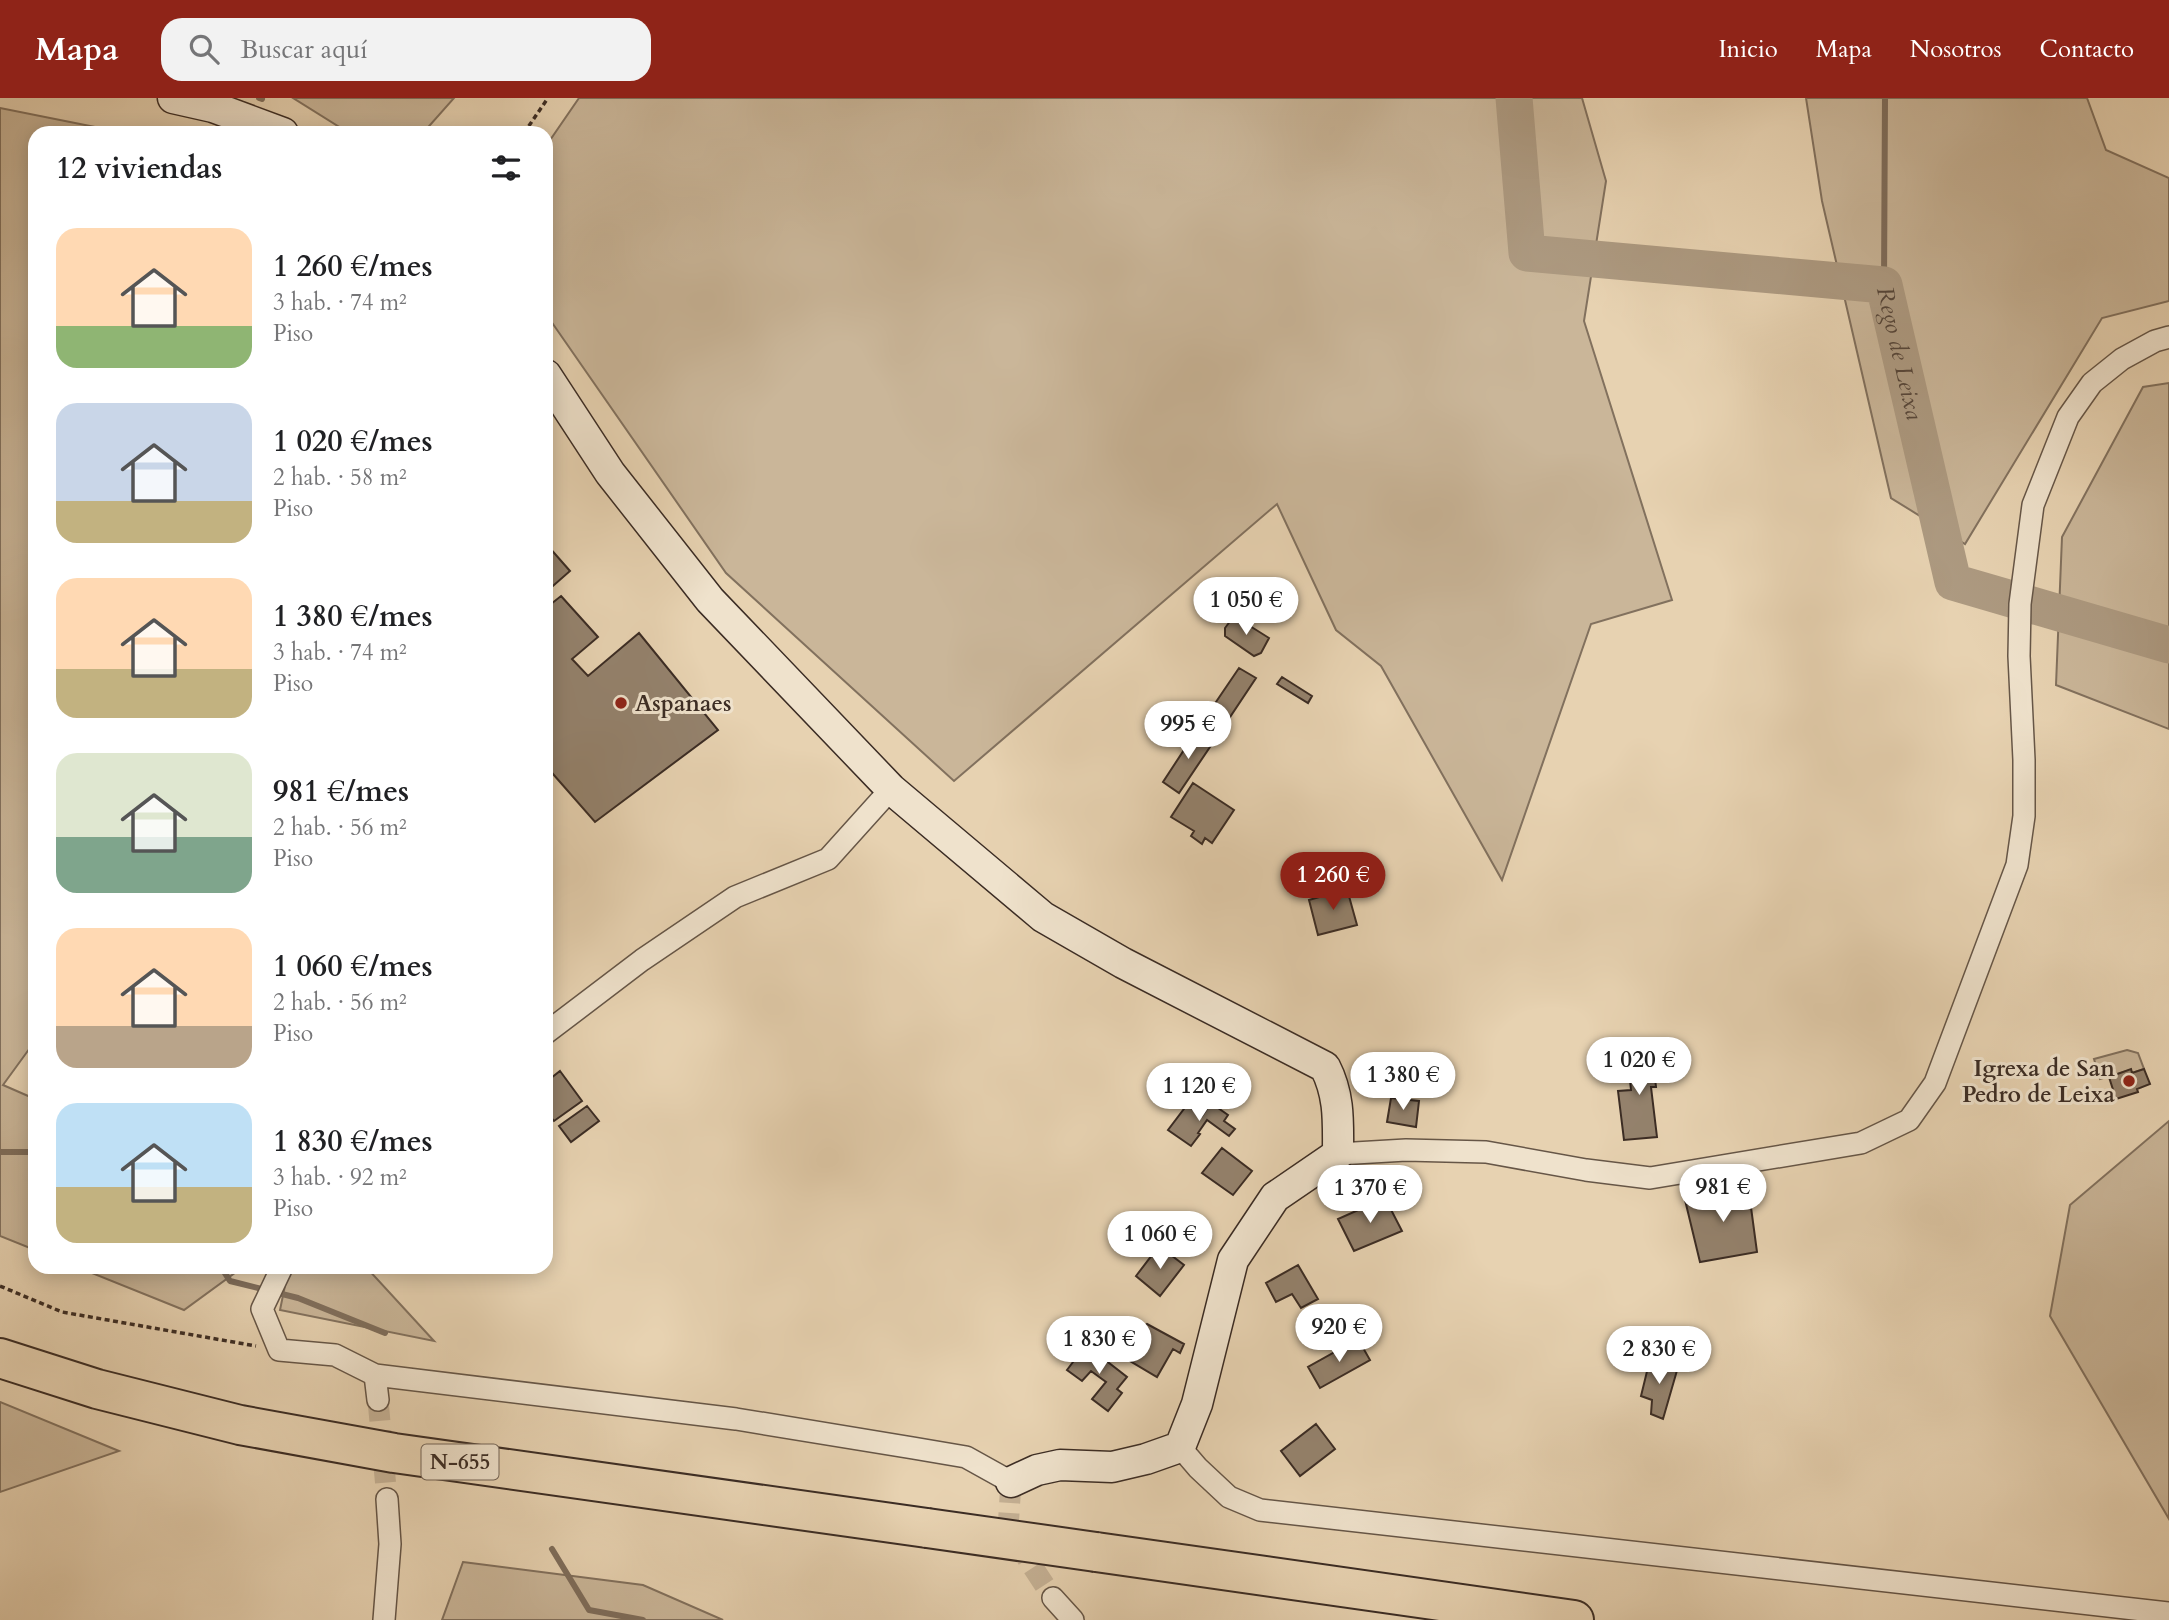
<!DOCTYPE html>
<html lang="es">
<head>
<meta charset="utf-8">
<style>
  body { margin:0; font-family:Cardo,serif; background:#f2f2f2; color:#202124; height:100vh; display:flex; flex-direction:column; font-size:26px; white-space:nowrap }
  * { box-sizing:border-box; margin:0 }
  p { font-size:23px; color:#757577 }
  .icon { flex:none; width:38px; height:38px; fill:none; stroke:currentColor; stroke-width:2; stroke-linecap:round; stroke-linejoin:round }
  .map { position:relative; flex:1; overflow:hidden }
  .side { position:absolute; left:28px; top:28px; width:525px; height:1148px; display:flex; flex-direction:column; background:#fff; border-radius:21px; box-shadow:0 4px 18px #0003 }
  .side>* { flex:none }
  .price { position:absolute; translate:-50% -60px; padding:0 16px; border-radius:24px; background:#fff; color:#222; font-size:23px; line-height:46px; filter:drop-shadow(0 2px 4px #0008) }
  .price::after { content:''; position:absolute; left:50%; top:42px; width:21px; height:16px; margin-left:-10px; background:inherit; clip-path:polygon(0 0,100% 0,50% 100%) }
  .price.current { background:#8f2418; color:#fff }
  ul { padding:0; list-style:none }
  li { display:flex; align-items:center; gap:21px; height:175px; padding:0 28px }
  li span { display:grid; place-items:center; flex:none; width:196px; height:140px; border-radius:21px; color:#555 }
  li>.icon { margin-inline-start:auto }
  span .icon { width:84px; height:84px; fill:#fffc; stroke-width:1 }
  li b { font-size:30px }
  h2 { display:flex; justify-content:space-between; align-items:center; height:84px; padding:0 28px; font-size:30px }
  header { display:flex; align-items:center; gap:42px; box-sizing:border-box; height:98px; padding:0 35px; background:#8f2418; color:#fff }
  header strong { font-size:33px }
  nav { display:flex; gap:38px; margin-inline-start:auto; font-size:24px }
  .search { width:490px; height:63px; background:#f2f2f2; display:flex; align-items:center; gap:18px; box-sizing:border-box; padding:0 24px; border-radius:21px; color:#757577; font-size:26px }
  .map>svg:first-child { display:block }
  .green { fill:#cab699; stroke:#82715e; stroke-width:2 }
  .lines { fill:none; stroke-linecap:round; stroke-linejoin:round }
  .stream { stroke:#7f6e5c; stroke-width:6 }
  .river { stroke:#ad9a81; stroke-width:37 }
  .building { fill:#94826d; stroke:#3b2c24; stroke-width:2 }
  .street-tunnel { stroke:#c5b195; stroke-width:21; stroke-dasharray:21 10; stroke-linecap:butt }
  .street-casing { stroke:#665647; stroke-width:24 }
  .secondary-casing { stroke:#3b2c24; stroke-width:33 }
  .highway-casing { stroke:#3b2c24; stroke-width:42 }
  .path { stroke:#3b2c24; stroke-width:3.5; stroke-dasharray:5 3.5; stroke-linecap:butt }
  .street { stroke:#efe2cc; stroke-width:21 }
  .secondary { stroke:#efe2cc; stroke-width:30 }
  .highway { stroke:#e7d2b1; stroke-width:38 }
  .highway-bridge-casing { stroke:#3b2c24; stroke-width:42; stroke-linecap:butt }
  .highway-bridge { stroke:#e7d2b1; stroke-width:38 }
  .poi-dot { fill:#8f2418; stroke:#efe2cc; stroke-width:2.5 }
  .labels { text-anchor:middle; stroke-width:6; stroke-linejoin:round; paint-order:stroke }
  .shield { fill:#efe2cc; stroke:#716356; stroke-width:2 }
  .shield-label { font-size:21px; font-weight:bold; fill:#3b2c24 }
  .poi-label { font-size:23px; font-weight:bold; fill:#3b2c24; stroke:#efe2cc; text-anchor:start }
  .water-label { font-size:24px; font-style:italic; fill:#58483b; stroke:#efe2cc }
</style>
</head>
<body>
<header>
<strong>Mapa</strong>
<div class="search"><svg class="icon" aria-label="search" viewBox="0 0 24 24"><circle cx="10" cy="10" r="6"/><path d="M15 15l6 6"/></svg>Buscar aquí</div>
<nav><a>Inicio</a><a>Mapa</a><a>Nosotros</a><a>Contacto</a></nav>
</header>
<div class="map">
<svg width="2169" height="1522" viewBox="0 0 2169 1522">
  <rect width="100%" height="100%" fill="#e7d2b1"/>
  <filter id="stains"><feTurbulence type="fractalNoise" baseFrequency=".00286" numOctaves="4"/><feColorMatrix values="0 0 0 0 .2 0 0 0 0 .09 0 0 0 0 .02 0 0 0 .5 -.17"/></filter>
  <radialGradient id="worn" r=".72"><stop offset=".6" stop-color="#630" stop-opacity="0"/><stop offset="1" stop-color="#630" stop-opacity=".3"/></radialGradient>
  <path class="green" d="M293,0h161l-31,35h-74z
    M579,0h1003l24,83 -22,140 88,279 -81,24 -89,256 -121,-214 -45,-36 -59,-126 -323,277 -228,-208 -180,-259v-168z
    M1806,0h281l19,52 63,28v123l-67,17 -137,226 -74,-46 -69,-297z
    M0,10l125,25h-90v908l-32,44 32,14v151l-35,-14z
    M2169,285v346l-113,-44 6,-148 81,-150z
    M2127,952l11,3 6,16 -12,4 -2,-3 -30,9 -6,-20z
    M2169,1023v398l-119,-203 20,-111z
    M77,1169h166l-59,43z
    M298,1169h68l68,74 -154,-31 8,-39z
    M0,1304l119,49 -119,41z
    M463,1464l180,23 80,35h-281z"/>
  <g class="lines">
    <path class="stream" d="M259,0l3,1
      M1884,187l1,-187
      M0,1054h35
      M221,1169l9,14 68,17 87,35
      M552,1451l37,61 54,10"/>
    <path class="river" id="s1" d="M1514,0l13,155 357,32 69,297 216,63"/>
  </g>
  <path class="building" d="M548,448l22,25 -24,21v-45z
    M561,498l37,41 -26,22 16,17 51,-43 79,97 -123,92 -49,-56v-158z
    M1234,518l35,22 -8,15 -7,3 -29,-20v-8z
    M1239,570l17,10 -42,63 -17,-11z
    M1282,579l30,19 -4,7 -31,-19z
    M1197,632l17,11 -35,52 -16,-11z
    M1193,685l41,27 -22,33 -7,-5 -3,6 -11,-8 3,-5 -23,-14z
    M1347,791l10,36 -39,10 -9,-35z
    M1647,950l1,5h4l4,34h-5l6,50 -33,3 -6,-49 13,-1 -4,-39z
    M2131,971l1,4 12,-4 6,15 -13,5 1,3 -22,7 -7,-22z
    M560,973l22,30 -28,20 -8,-10v-29z
    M1391,1000l28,3 -3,26 -29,-5z
    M1211,1005l17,12 -4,6 11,8 -6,7 -22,-16 -9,13 2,1 -9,12 -23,-16 19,-25 15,11z
    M587,1008l12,15 -28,21 -12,-16z
    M1222,1050l30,23 -19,24 -31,-22z
    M1748,1087l9,67 -57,10 -15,-62z
    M1385,1100l17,33 -48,20 -16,-32z
    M1159,1148l25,19 -24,31 -24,-20z
    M1298,1167l20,34 -17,9 -9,-14 -16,8 -10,-19z
    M1147,1226l37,20 -4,9 -7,-4 -16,28 -32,-19 14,-29z
    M1358,1241l12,21 -50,28 -12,-21z
    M1086,1247l41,32 -10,12 5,4 -14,18 -16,-12 14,-17 -15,-11 -9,10 -15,-11z
    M1650,1261l28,8 -15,52 -12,-5 1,-14 -11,-4z
    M1316,1326l19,25 -35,27 -19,-25z"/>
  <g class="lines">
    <path class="street-tunnel" d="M378,1302l9,99
      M1011,1384l-3,47 45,69"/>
    <defs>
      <path id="street" d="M546,935l96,-73 93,-63 93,-38 63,-70
        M1338,1056l68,-4 80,2 100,18 64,8 211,-35 48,-23 26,-37 82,-218 7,-49v-56l-5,-104 1,-52 13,-99 35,-88 24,-34 30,-24 33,-18 14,-4
        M282,1169l-20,42 17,41 56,5 40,20
        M378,1302l-3,-25 361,44 177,29 53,9 45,25
        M1180,1349l18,21 31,29 31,13 909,103
        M1053,1500l20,22
        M384,1522l6,-76 -3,-45"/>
      <path id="secondary" d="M173,0l40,9 70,26
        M546,277l64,98 100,127 181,189 152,128 80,46 202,104c15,29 13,56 13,87l-63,43 -42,63 -36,144 -17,43 -34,12 -34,8 -52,-2 -23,5 -26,12"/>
      <path id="highway" d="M0,1260l97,31 143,36 154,28 533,75
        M1096,1454l478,68"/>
    </defs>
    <use href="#street" class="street-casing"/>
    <use href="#secondary" class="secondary-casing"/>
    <use href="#highway" class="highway-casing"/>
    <path class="path" d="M524,35l24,-35
      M0,1188l62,26 194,34"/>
    <use href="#street" class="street"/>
    <use href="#secondary" class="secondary"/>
    <use href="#highway" class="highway"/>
    <defs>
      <path id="highway-bridge" d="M927,1430l169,24"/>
    </defs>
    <use href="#highway-bridge" class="highway-bridge-casing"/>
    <use href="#highway-bridge" class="highway-bridge"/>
  </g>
  <g class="poi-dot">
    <circle cx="621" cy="605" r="7"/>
    <circle cx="2129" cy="983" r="7"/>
  </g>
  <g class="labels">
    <rect class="shield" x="421.5" y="1346.5" width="77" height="35" rx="5"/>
    <g class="shield-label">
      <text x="460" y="1371">N-655</text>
    </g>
    <g class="poi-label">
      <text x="635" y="613">Aspanaes</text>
      <text x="2115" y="978" text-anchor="end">Igrexa de San<tspan x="2115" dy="26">Pedro de Leixa</tspan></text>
    </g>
    <g class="water-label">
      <text dy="8" stroke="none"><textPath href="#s1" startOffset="584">Rego de Leixa</textPath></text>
    </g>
  </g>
  <rect width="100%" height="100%" filter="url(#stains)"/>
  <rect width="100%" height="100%" fill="url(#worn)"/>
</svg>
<b class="price" style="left:1246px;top:539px">1 050 €</b>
<b class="price" style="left:1188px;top:663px">995 €</b>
<b class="price current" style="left:1333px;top:814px">1 260 €</b>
<b class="price" style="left:1639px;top:999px">1 020 €</b>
<b class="price" style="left:1403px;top:1014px">1 380 €</b>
<b class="price" style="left:1199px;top:1025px">1 120 €</b>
<b class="price" style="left:1723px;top:1126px">981 €</b>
<b class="price" style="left:1370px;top:1127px">1 370 €</b>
<b class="price" style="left:1160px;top:1173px">1 060 €</b>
<b class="price" style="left:1339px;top:1266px">920 €</b>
<b class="price" style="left:1099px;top:1278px">1 830 €</b>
<b class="price" style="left:1659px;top:1288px">2 830 €</b>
<section class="side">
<h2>12 viviendas<svg class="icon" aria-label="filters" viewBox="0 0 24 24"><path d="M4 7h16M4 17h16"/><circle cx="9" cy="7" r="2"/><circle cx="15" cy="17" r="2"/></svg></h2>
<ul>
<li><span style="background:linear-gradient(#ffd9b3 70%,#8fb573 0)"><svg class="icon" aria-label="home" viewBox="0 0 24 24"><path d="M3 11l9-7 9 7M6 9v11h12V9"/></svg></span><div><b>1 260 €/mes</b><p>3 hab. · 74 m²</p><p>Piso</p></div></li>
<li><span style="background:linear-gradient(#c9d6e8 70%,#c2b280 0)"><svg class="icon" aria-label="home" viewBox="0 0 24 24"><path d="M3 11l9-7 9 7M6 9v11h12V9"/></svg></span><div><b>1 020 €/mes</b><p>2 hab. · 58 m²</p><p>Piso</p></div></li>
<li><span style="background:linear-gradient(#ffd9b3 65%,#c2b280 0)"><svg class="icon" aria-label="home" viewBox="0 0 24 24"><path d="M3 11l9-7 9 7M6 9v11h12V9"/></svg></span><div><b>1 380 €/mes</b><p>3 hab. · 74 m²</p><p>Piso</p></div></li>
<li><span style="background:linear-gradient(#dfe7d0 60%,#7fa58c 0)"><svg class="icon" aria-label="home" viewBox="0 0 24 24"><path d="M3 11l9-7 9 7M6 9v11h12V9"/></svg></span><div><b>981 €/mes</b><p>2 hab. · 56 m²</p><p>Piso</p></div></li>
<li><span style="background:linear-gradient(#ffd9b3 70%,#b9a48a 0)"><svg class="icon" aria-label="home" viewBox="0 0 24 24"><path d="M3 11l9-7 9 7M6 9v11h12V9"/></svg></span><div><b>1 060 €/mes</b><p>2 hab. · 56 m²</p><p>Piso</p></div></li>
<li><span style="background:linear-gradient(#bfe0f5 60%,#c2b280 0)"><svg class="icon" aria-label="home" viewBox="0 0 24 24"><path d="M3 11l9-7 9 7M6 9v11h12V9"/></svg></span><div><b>1 830 €/mes</b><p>3 hab. · 92 m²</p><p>Piso</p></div></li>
</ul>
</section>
</div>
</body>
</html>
